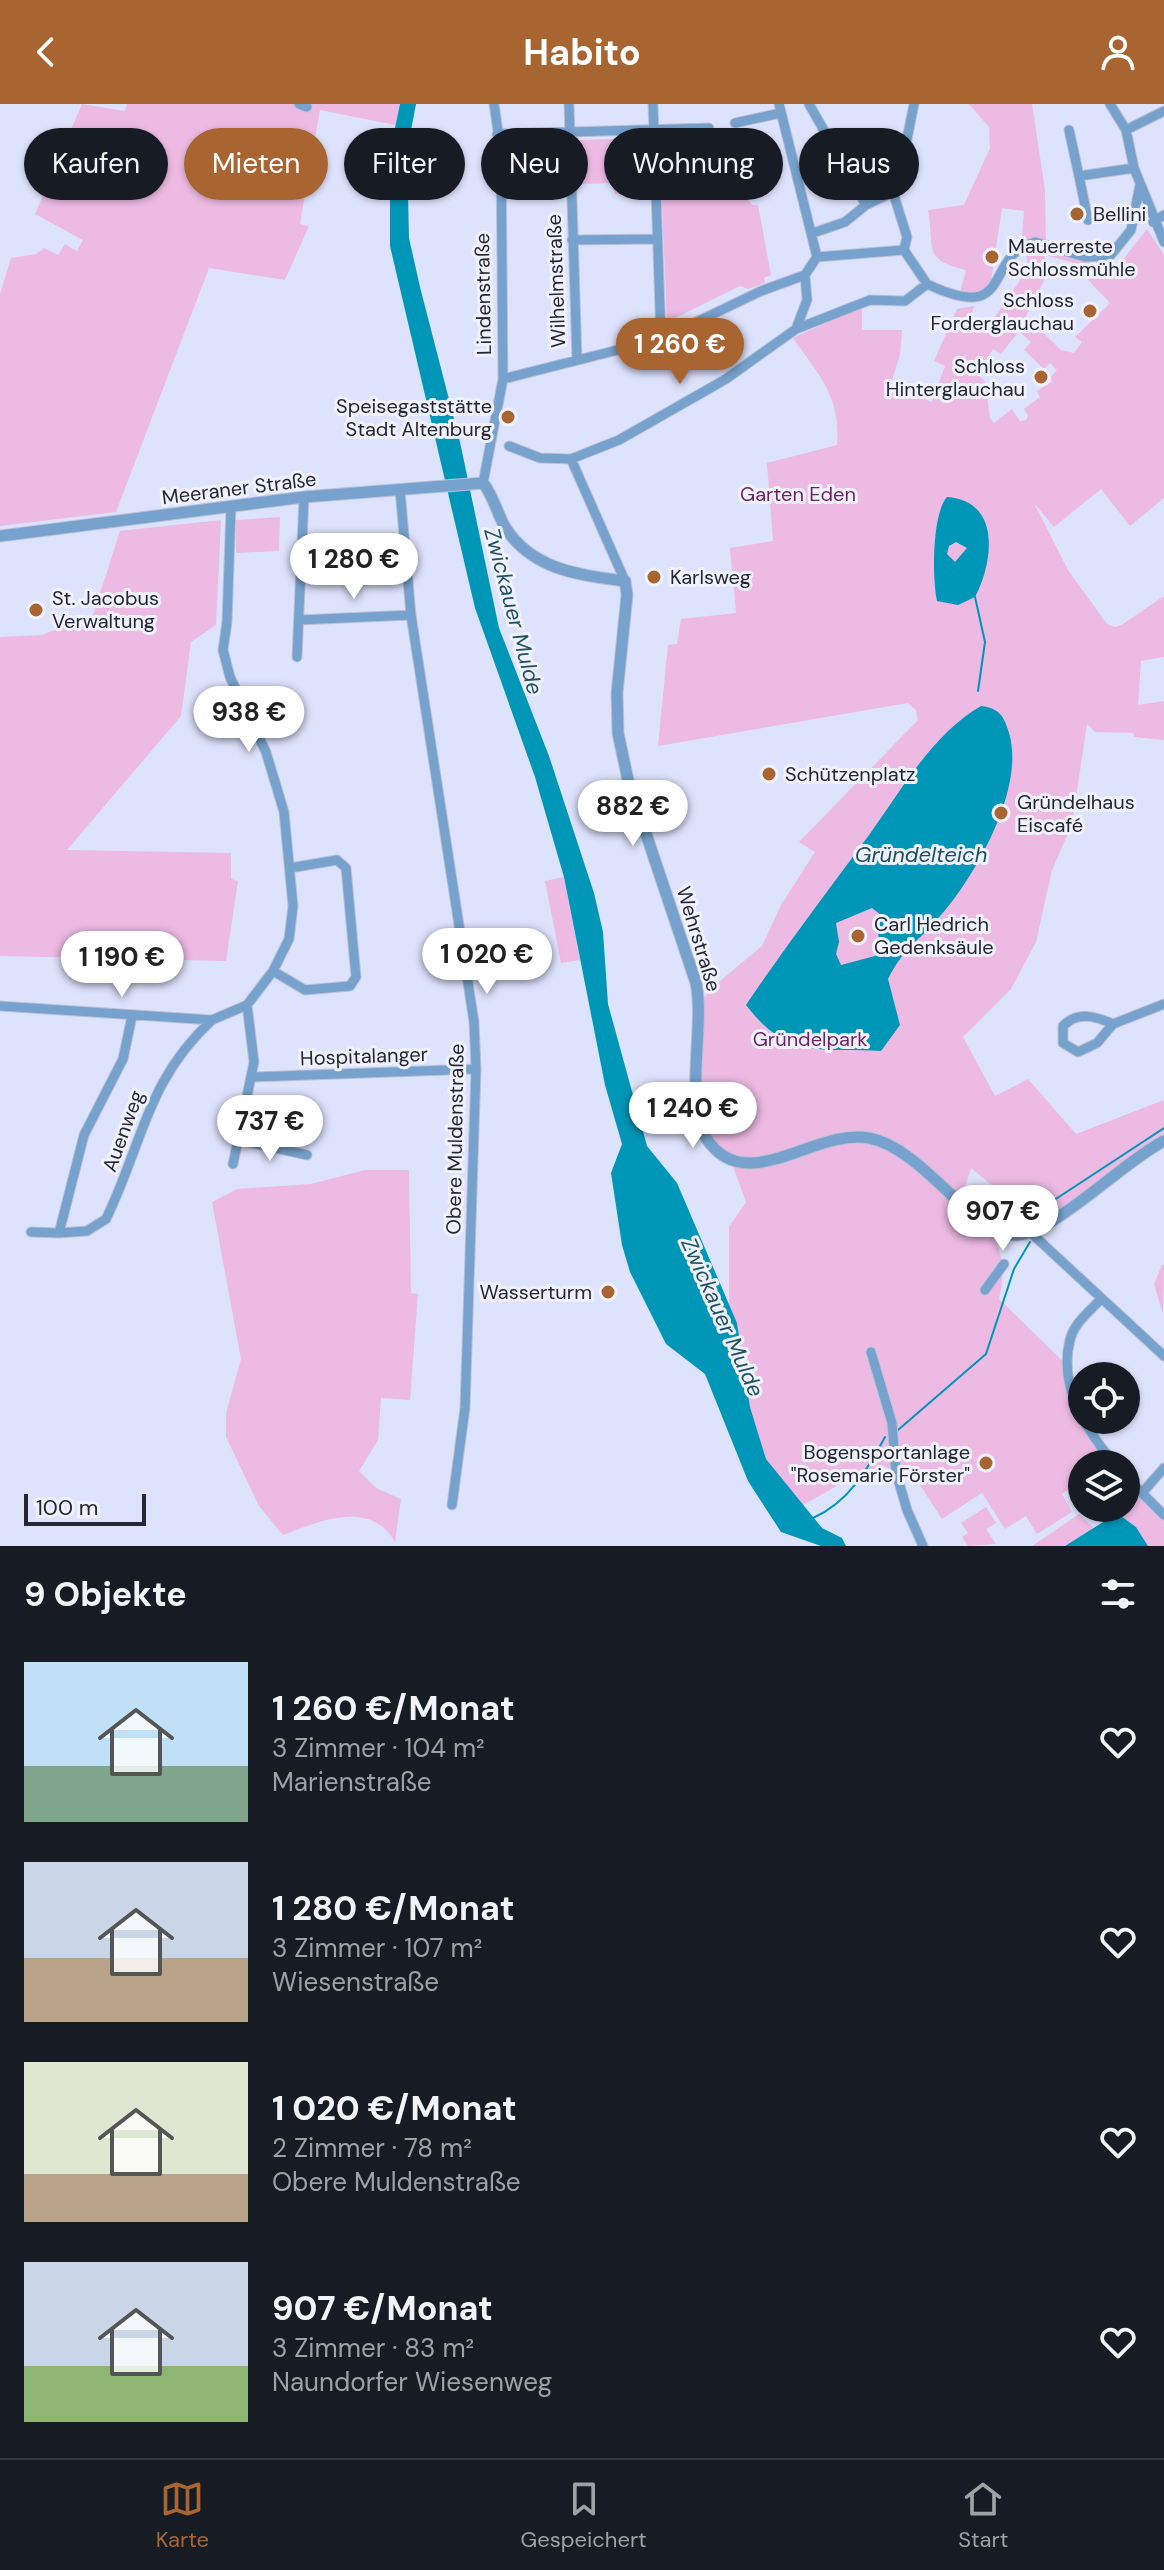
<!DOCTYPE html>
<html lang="de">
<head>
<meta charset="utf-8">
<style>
  body { margin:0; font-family:"DM Sans",sans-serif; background:#20242c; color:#f1f3f6; height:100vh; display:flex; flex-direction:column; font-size:30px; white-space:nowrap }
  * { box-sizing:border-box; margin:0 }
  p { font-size:26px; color:#9ea1a6 }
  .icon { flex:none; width:44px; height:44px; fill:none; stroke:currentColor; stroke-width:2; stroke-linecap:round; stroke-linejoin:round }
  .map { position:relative; height:1442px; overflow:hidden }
  .drawer { display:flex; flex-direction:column; background:#171b24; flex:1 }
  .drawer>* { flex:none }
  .banner { position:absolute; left:24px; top:24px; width:1116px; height:72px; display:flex; gap:16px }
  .tools { position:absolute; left:1068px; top:1258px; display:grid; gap:16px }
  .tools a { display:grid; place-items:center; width:72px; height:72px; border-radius:50%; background:#171b24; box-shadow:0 2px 6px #0004; font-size:40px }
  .scale { position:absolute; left:24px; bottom:20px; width:122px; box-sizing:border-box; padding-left:8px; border:4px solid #252630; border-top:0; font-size:22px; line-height:28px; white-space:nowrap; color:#252630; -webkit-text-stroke:6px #eff2fc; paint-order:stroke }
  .price { position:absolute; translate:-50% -68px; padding:0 18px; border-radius:28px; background:#fff; color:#222; font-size:26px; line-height:52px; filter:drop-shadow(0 2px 4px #0008) }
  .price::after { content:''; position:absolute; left:50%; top:48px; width:24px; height:18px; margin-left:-12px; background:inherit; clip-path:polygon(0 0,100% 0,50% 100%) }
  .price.selected { background:#a86532; color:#fff }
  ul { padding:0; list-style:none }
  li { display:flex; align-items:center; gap:24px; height:200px; padding:0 24px }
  li span { display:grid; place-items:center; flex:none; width:224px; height:160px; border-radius:0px; color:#555 }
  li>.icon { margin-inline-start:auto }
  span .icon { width:96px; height:96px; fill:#fffc; stroke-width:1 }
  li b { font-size:34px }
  h2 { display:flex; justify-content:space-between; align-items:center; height:96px; padding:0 24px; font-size:34px }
  .chip { padding:0 28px; border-radius:36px; background:#171b24; box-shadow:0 2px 6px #0004; font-size:28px; line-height:72px }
  .chip.selected { background:#a86532; color:#fff }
  header { display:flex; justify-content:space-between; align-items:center; height:104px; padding:0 24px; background:#a86532; color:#fff; font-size:36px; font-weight:700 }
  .menu { display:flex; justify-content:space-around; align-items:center; height:112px; border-top:2px solid #363941; background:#171b24; font-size:22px; color:#9ea1a6 }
  .menu a { display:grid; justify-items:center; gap:4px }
  .menu .selected { color:#a86532 }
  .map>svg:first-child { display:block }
  .green { fill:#ecbae3; fill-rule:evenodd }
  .water { fill:#0096b8; fill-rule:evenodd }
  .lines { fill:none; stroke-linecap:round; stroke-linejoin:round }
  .stream { stroke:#0096b8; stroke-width:2 }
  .minor-casing { stroke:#bdc1d8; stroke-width:11 }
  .tertiary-casing { stroke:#bdc1d8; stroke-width:13 }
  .minor { stroke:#77a2cd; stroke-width:9 }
  .tertiary { stroke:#77a2cd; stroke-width:11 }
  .poi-dot { fill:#a86532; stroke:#eff2fc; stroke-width:3 }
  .labels { text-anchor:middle; stroke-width:6; stroke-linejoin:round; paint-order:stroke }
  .poi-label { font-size:20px; fill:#252630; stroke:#eff2fc; text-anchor:start }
  .street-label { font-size:20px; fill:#252630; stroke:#eff2fc }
  .park-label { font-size:20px; fill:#701e68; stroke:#eff2fc }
  .water-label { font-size:22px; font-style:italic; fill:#215261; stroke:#eff2fc }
</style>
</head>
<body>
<header><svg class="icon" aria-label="back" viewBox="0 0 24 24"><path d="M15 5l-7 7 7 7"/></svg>Habito<svg class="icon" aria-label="person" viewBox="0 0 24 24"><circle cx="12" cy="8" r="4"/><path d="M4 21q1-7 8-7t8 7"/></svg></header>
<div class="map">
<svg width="1164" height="1442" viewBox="0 0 1164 1442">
  <rect width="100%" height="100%" fill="#dee3fd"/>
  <path class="green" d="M82,0l43,7 2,-7h273l-5,21 -75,-15 -20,114 9,2 -24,54 -76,-12 -93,244 -116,14v-232l11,-36 25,-4 8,-6 14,7 7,-11 12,7 6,-11 -48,-26z
    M969,0h63l13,86 1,55 61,25 4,5 36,-46 17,26v243l-34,28 -29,-37 -47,38 -20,-24 34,67 39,54 8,3 8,-3 41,-28v61l-23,4 -3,44 26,-4v39l-30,-3v-4l-39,-1 -8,-8 -15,100 -20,46 -16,72 -25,47 -48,48 32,59 33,-17 48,55 88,-34v41l-115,80 -13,1 -65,-54 -10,32c33,33 49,51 38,99l71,69 4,29 41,67h-33v22l-3,-4 -17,12 10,18 -35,22 -11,-18 -21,13 -23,-36 -40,26 -26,-40 -33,-13 -23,7 -57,32 -37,-46 -16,-52 -13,-84 -8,-18v-78l17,-25 -16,-44 -31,-35 1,-120 14,-17 48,-40 19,-41 34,-53 -16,-10 119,-122 -2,-10 -8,-7 -250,43 10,-101 9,-1 4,-25 55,-6 -6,-65 43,-7 -6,-78 70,-18c4,-48 -18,-70 -44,-107l69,-32v24h40l-2,25 -10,31 42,16 13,-36 -11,-5 23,-52 17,-3 -5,16 18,6 41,-59 -2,-20 -5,-4 3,-34 -22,-3 -12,80 -19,8h-12l7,-26c-44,-10 -31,-21 -38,-60l36,-5 26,-57 -1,-21zM1045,151l26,7 39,41 -35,34 7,5 -8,11 -13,-3 -35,-34 20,-39 -4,-1zM1019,227l12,11 -7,8 20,19 6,-6 7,7 -6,7 1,5 -15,9 3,6 -16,12 4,7 -2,4 -6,1 -8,-12 -18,14 -4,-5 -5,-37 -7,-6 15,-26 8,5z
    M647,34l2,55 -34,1 -1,-11 -34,1 -1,-44z
    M743,66l2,27 8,8h5l13,70 -7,3 1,5 -17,6 -8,-3 -73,36 -6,-142 19,-2 1,17 51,-4 -2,-20z
    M280,413l-1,34 -43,2v-33z
    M221,416l-5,105 -25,17 -10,74 -114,134 164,3v26l7,2 -12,80 -226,-5v-319l42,-2 51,-20 27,-84z
    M564,773l16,83 -19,3 -16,-82z
    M365,1066h44l2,123 7,1 -8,106 -29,-2 -3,42 -19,31 17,17 25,11 -6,43c-24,-43 -76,-21 -112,-7l-24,-29 -33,-69v-24l15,-54 -29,-157 25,-13 74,-5z
    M1162,1161h2l-1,49 -9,-30z
    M1126,1373l38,38v31h-16l-12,-19 -15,-11 -10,1 -4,-9h19z
    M986,1403l10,16 -10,6 10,15 -28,2 -6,-9 6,-4 -7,-10z
    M1079,1410l15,14 -29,18h-33z"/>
  <path class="water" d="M400,0h16l-9,47 2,87 11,49 40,155 39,186 50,128 45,137 9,39 5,72 39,142 30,37 60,140 13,84 16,52 56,69 20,10 4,8h-25l-40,-14 -33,-51 -43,-107 -39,-30 -36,-72 -8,-27 -11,-72 11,-29 -17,-59 -41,-208 -29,-100 -60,-169 -85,-362v-95z
    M947,393c55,4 46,66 28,100l-17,8 -21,-4c-5,-23 -5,-87 10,-104zM956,438l11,6 -12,14 -8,-8 2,-8z
    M981,602c18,2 23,10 28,27 17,57 -36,148 -74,189 -22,24 -31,26 -47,57l12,46 -19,26c-62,-3 -94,8 -135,-46 39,-58 81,-113 123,-170 32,-44 63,-101 112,-129zM872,804l9,7 -3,18 3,17 -6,6 -34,9 -5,-11 3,-12 -3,-19z
    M1121,1412l15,11 12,19h-83l46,-29z"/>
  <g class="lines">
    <path class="stream" d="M975,493l10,45 -7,49
      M1036,1120l6,-16 122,-80
      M898,1326l88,-76 28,-85 16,-27
      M813,1414c36,-16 54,-48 72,-81"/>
    <defs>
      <path id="minor" d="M299,0l8,3
        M569,0l8,256
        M653,0l8,235
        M779,0l38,153 -12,18 2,25 -11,29
        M809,0l57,101
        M1110,0l16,26 8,38 30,74
        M735,19l46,-10
        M1069,26l10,46
        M1126,26l38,-19
        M497,30l212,-6
        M1088,116l-9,-44 55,-8
        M1153,118l11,-7
        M813,129l32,-11 21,-17 27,-13
        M572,136l85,-1
        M904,146l3,-13 -14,-45 7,-18 14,-70
        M904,146l23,34
        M817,153l87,-7
        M927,180c89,42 55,-28 108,-42l50,15 25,-1 21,-26 9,-45
        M503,275l158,-40 100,-48 44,-16
        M509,342l31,12 31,1 48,-19 107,-61 70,-50 74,-29 35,1 22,-17
        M571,355l54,122
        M483,379l20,-104 -2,-227 -7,-48
        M400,386l11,125 63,407 2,47 -11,339 -13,97
        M299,516l112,-5
        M297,553l7,-160
        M273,867l32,19 45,-4 6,-9 -10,-109 -9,-8 -47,8
        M0,902l212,14 35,-15 26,-34 16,-32 4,-33 -9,-94 -18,-60 -36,-75 -7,-27 4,-28 4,-115
        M132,912l-9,43 -39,76 -25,98 28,-2 19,-12c37,-76 40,-138 106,-199
        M1113,920c-18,-8 -35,-13 -50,2v17l15,9 19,-9 16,-19 51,-20
        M253,973l223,-8
        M239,1036l68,15
        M233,1060l21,-102 -7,-57
        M31,1128l28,1
        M1030,1128l134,124
        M985,1186l19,-26
        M1100,1196c-11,12 -26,23 -30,40 -12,46 16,91 45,124
        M871,1248l21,71 4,49 11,38 16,36
        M1126,1373l38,38
        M1142,1389l22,-25"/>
      <path id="tertiary" d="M0,432l304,-39 179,-14c10,12 14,30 22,44 27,43 74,48 120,54l2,14 -10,98 1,40 10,47 68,203c9,43 -12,122 10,155 40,61 108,-10 163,0 55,10 107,101 148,97 38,-3 107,-74 147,-94"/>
    </defs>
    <use href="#minor" class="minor-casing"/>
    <use href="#tertiary" class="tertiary-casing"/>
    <use href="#minor" class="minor"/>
    <use href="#tertiary" class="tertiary"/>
  </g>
  <g class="poi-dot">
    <circle cx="1077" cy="110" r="8"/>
    <circle cx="992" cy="153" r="8"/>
    <circle cx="1090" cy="207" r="8"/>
    <circle cx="1041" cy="273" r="8"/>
    <circle cx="508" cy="313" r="8"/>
    <circle cx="654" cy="473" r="8"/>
    <circle cx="36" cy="506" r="8"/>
    <circle cx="769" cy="670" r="8"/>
    <circle cx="1001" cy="709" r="8"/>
    <circle cx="858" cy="832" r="8"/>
    <circle cx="608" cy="1188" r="8"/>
    <circle cx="986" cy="1359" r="8"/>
  </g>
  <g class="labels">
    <g class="poi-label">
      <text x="1093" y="117">Bellini</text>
      <text x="1008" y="149">Mauerreste<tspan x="1008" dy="23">Schlossmühle</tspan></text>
      <text x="1074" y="203" text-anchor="end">Schloss<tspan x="1074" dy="23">Forderglauchau</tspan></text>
      <text x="1025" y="269" text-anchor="end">Schloss<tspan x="1025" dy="23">Hinterglauchau</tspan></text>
      <text x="492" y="309" text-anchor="end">Speisegaststätte<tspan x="492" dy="23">Stadt Altenburg</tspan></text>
      <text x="670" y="480">Karlsweg</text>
      <text x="52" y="501">St. Jacobus<tspan x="52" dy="23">Verwaltung</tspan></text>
      <text x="785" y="677">Schützenplatz</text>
      <text x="1017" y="705">Gründelhaus<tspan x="1017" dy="23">Eiscafé</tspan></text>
      <text x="874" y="827">Carl Hedrich<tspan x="874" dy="23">Gedenksäule</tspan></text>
      <text x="592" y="1195" text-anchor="end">Wasserturm</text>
      <text x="970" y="1355" text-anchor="end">Bogensportanlage<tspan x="970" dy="23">"Rosemarie Förster"</tspan></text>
    </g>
    <g class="street-label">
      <text transform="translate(556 177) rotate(-92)" y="7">Wilhelmstraße</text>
      <text transform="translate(483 190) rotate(-91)" y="7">Lindenstraße</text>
      <text transform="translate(239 384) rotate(-7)" y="7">Meeraner Straße</text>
      <text transform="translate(699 835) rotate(73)" y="7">Wehrstraße</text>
      <text transform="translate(364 952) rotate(-2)" y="7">Hospitalanger</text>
      <text transform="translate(123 1027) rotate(-70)" y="7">Auenweg</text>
      <text transform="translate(455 1035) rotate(-89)" y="7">Obere Muldenstraße</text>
    </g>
    <g class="park-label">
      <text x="798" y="397">Garten Eden</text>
      <text x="810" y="942">Gründelpark</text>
    </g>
    <g class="water-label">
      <text transform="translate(514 507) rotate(75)" y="8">Zwickauer Mulde</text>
      <text x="921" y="758">Gründelteich</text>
      <text transform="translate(723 1213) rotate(66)" y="8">Zwickauer Mulde</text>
    </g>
  </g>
</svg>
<div class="tools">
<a><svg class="icon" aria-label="locate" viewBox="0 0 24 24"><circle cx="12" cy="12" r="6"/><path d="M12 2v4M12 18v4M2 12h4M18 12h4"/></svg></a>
<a><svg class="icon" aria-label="layers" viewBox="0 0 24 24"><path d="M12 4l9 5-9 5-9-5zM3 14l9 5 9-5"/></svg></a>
</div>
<div class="scale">100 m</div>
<b class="price selected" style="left:680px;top:282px">1 260 €</b>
<b class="price" style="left:354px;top:497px">1 280 €</b>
<b class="price" style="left:249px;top:650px">938 €</b>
<b class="price" style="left:633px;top:744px">882 €</b>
<b class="price" style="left:487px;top:892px">1 020 €</b>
<b class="price" style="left:122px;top:895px">1 190 €</b>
<b class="price" style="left:693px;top:1046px">1 240 €</b>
<b class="price" style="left:270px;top:1059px">737 €</b>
<b class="price" style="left:1003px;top:1149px">907 €</b>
<div class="banner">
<a class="chip">Kaufen</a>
<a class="chip selected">Mieten</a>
<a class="chip">Filter</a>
<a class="chip">Neu</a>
<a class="chip">Wohnung</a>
<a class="chip">Haus</a>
</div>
</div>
<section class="drawer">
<h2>9 Objekte<svg class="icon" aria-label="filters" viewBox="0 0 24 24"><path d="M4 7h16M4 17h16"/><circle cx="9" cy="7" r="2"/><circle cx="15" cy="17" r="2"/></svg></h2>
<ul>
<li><span style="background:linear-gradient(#bfe0f5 65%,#7fa58c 0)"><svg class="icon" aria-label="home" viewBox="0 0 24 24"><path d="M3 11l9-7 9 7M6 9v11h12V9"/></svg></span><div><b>1 260 €/Monat</b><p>3 Zimmer · 104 m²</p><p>Marienstraße</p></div><svg class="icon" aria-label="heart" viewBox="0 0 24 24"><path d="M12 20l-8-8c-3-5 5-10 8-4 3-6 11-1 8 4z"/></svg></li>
<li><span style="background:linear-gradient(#c9d6e8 60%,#b9a48a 0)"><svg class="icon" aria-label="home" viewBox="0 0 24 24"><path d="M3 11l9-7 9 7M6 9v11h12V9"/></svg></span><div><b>1 280 €/Monat</b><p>3 Zimmer · 107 m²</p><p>Wiesenstraße</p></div><svg class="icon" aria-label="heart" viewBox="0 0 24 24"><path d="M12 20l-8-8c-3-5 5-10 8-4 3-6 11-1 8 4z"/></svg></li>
<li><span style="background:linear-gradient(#dfe7d0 70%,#b9a48a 0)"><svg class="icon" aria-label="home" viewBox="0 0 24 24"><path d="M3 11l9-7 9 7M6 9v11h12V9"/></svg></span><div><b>1 020 €/Monat</b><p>2 Zimmer · 78 m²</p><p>Obere Muldenstraße</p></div><svg class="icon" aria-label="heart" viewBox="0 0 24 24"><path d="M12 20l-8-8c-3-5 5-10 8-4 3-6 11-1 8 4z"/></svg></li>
<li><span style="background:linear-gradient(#c9d6e8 65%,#8fb573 0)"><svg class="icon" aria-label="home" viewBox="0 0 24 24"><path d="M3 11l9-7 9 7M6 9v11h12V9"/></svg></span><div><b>907 €/Monat</b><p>3 Zimmer · 83 m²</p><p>Naundorfer Wiesenweg</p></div><svg class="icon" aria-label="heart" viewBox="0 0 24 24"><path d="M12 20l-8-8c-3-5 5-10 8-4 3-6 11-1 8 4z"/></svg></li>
</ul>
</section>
<nav class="menu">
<a class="selected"><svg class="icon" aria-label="map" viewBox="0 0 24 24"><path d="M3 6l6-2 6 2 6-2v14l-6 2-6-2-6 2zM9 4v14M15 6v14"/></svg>Karte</a>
<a><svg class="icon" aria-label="saved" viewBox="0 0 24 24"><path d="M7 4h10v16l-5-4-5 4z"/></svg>Gespeichert</a>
<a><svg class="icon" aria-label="home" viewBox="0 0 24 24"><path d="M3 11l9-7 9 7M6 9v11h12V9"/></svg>Start</a>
</nav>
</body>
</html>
